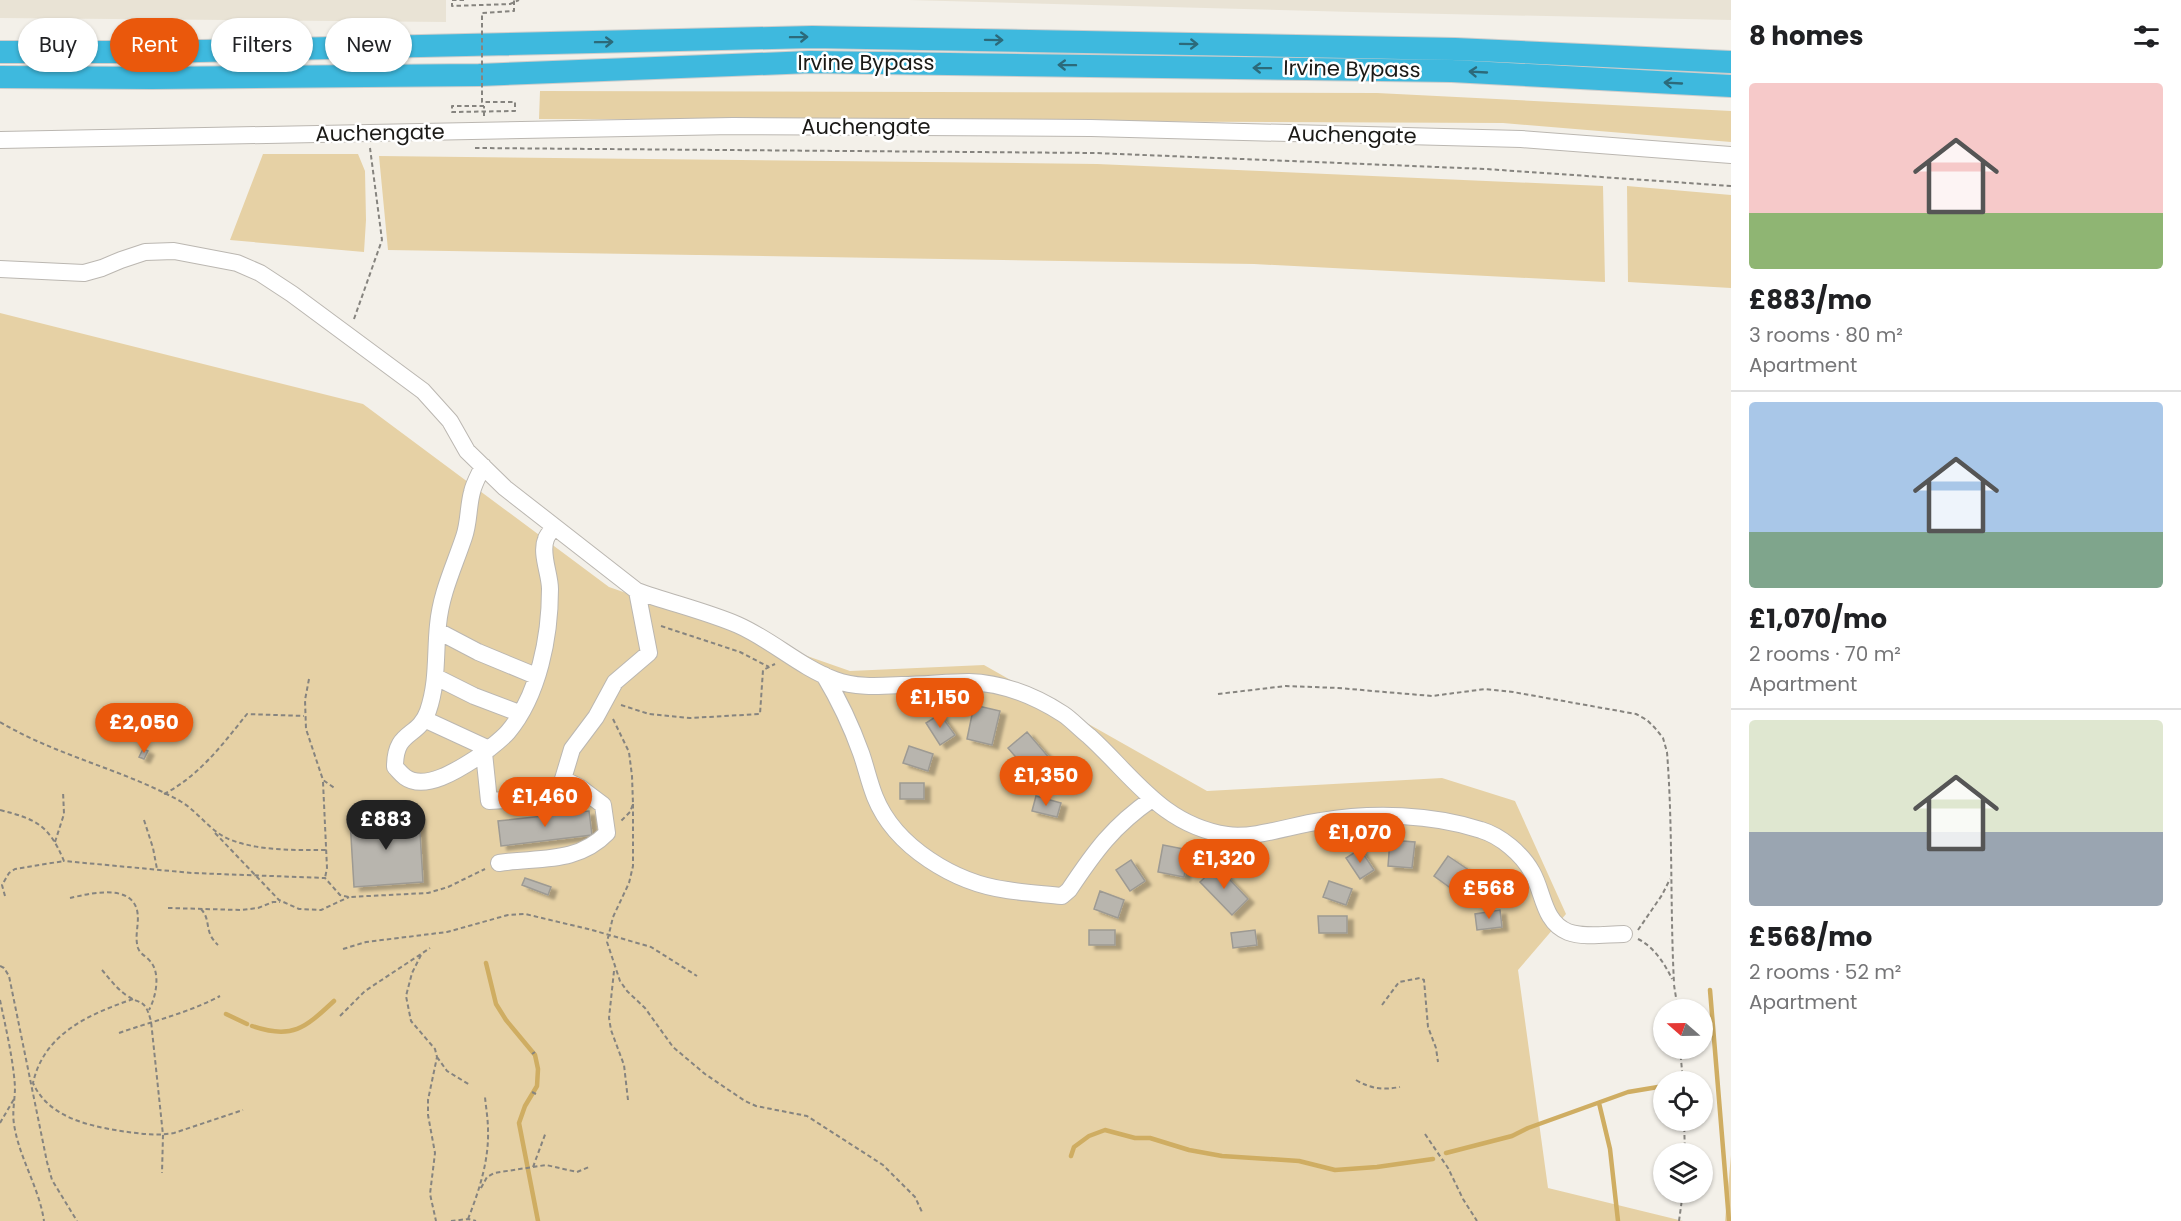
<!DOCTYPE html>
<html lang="en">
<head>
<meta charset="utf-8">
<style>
  body { margin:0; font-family:Poppins,sans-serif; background:#f2f2f2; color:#202124; height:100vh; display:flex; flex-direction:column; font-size:22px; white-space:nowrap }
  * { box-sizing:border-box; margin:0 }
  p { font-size:20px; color:#757577 }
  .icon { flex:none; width:33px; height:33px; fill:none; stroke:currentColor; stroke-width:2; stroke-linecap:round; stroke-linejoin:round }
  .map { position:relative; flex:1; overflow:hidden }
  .side { display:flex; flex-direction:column; background:#fff; width:450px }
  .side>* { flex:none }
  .hud { position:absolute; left:18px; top:18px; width:570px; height:54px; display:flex; gap:12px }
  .needle { width:39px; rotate:290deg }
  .fabs { position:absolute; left:1653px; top:999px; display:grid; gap:12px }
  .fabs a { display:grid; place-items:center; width:60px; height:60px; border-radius:50%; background:#fff; box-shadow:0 2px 4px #0004; font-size:30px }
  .price { position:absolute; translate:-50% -51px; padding:0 14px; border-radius:21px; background:#ea580c; color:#fff; font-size:20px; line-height:39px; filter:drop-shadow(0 2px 3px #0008) }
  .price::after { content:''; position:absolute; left:50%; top:36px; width:18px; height:14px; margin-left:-9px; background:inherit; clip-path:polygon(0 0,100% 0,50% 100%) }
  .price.active { background:#222; color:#fff }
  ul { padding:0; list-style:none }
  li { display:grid; align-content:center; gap:12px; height:318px; padding:0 18px }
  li+li { border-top:2px solid #e0e0e0 }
  li span { display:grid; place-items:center; height:186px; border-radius:6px; color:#555 }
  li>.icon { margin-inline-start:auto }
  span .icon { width:108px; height:108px; fill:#fffc; stroke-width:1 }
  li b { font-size:26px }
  h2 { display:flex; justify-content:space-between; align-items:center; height:72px; padding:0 18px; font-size:26px }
  .tag { padding:0 21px; border-radius:27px; background:#fff; box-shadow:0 2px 4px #0004; font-size:21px; line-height:54px }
  .tag.active { background:#ea580c; color:#fff }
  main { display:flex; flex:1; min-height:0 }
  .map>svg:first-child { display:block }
  .built { fill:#e9e3d5 }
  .green { fill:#e6d1a5 }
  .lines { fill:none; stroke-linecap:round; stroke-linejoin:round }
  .stream { stroke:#cfad62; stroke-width:4.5 }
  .building { fill:#b8b5ae; stroke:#9d9a93; stroke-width:1.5; filter:url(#shadow) }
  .minor-casing { stroke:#bbb7b1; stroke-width:18 }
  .highway-casing { stroke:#cdcdcc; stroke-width:24 }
  .path { stroke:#86847f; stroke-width:2; stroke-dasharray:4.5 3; stroke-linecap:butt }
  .minor { stroke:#fff; stroke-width:16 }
  .highway { stroke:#3eb9de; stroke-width:22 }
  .path-bridge { stroke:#86847f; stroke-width:2; stroke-dasharray:4.5 3; stroke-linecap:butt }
  .oneway { stroke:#2c6a7a }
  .labels { text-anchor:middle; stroke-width:5; stroke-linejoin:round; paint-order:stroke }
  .street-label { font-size:21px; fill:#1b1a17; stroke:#fff }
</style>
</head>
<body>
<main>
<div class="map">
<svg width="1731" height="1221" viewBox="0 0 1731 1221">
  <defs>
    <filter id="shadow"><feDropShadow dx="6" dy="4" stdDeviation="1.5" flood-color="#0004"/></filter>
  </defs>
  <rect width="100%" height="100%" fill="#f3f0e9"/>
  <path class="built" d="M0,0h446v22l-446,-4z
    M909,0h822v20l-378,-8z"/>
  <path class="green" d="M540,91l837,2 354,18v31l-228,-19 -964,-4z
    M263,154h95l7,17 1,49 -2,32 -134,-12z
    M379,156l718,8 506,22 2,96 -351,-18 -866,-14z
    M1627,186l104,9v93l-103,-6z
    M0,313l363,91 246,183 241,84 134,-6 223,126 235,-13 73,23 51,113 -48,56 30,218 135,33h-1683z
    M1731,1155v66h-6z"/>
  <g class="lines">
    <path class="stream" d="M486,963l10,41 10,16 29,35 3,14 -1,17 -12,20 -6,17 19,98
      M1710,990l19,231
      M226,1014l21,10
      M252,1026c40,14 53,2 82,-25
      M1599,1103l11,46 8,72
      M1446,1153l66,-17 16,-8 100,-36 36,-6
      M1071,1156l3,-9 15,-11 16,-6 30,8h15l39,12 33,6 77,5 36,9 42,-3 56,-8"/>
  </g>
  <path class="building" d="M974,705l26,6 -8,34 -25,-6z
    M940,714l15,21 -15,10 -14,-22z
    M1027,732l30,35 -19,16 -30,-35z
    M909,746l24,8 -5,17 -25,-8z
    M143,749l5,2 -4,8 -5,-2z
    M900,783h24v16h-24z
    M1036,796l25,7 -4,14 -25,-6z
    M589,811l3,24 -91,11 -3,-25z
    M419,816l4,66 -69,5 -4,-67z
    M1390,840l25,2 -3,26 -24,-2z
    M1163,845l26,5 -5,27 -26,-5z
    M1360,849l14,21 -14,9 -14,-21z
    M1448,856l37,25 -15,21 -36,-26z
    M1131,860l14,21 -15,10 -14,-21z
    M1217,866l31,33 -16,16 -32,-33z
    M525,878l26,9 -3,8 -26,-10z
    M1329,881l23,8 -6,16 -23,-8z
    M1100,891l24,9 -6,18 -24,-9z
    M1500,910l2,17 -25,3 -2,-16z
    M1318,916h29v17h-28z
    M1089,930h26v15h-26z
    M1255,930l2,15 -24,3 -2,-15z"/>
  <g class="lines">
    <defs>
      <path id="minor" d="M0,140l733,-14 358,2 430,11 210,16
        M0,269l84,4 18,-5 19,-8 24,-8 29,-1 63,12 23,10 32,21 131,97 27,30 17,30 38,37 132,103 12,62 -34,29 -19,35 -24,32 -9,30 -6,12 -20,7 -48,3 -5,-48c8,-7 17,-13 24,-21 31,-37 42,-96 42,-143 0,-15 -10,-36 -4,-50 1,-4 5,-8 8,-11
        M483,466c-4,9 -9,17 -11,26 -4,15 -3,31 -8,45 -10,30 -23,56 -26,88 -3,29 0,57 -10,86 -10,28 -33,18 -33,56 3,3 6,7 10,10 22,16 60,-12 79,-24
        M637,591c33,12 68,20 101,34 34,15 62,42 97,55 21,8 45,6 67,5 22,0 45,-3 67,-3 33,1 66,14 94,32 9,6 17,15 26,22 44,40 73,89 138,99 28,4 65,-10 94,-14 51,-9 111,-7 160,9 20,6 41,24 51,42 12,21 11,50 36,60 16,6 39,2 56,2
        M438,631l40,21 58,24
        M824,675c15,25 27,50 37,78 5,14 8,29 14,44 20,50 80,86 132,93 18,3 37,4 55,6l7,-6c26,-39 44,-64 83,-91
        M436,677l38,19 45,17
        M424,719l65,30
        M499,863c39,-6 78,1 108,-30l-4,-28 -24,-18 -16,-8"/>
      <path id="highway" d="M0,52h155l657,-15 643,12 276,13
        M0,77l152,1 327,-3 331,-13 642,9 279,15"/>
    </defs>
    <use href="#minor" class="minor-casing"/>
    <use href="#highway" class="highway-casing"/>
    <path class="path" d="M464,0h-12v6l58,-2 9,-4
      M484,116v-10
      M475,148l620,5 391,16 245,17
      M354,319l28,-79 -12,-92
      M661,626l79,26 29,15
      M309,679l-4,21 1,29 17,51 13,9
      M1218,694l68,-8 52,2 94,8 53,-7 28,3 123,22 11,6 8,8 8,10 4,14c6,77 3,154 7,231
      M621,705l28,9 41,4 70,-4 3,-44 12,-6
      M613,719l16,33 3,24 1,28 -3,8 -10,10
      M0,722c57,34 122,47 180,79 19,11 30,31 51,39 30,11 62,10 95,10
      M323,782l4,86 -2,10
      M164,794c35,-18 59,-50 83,-80l57,2
      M633,804v62l-4,17 -16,34 -6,25 13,39 7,10 18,17 28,39 32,27 40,27 11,5 51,10 76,49 32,32 7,15
      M0,810c36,9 49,15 64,51l128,12 133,5 15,17 9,2 79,-4 20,-6 37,-18
      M144,820l9,28 4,21
      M215,833l64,67 20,9 22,1 28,-13
      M55,842l9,-28 -1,-23
      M5,896l-3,-11 7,-12 6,-4 49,-8
      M70,898c18,-4 60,-15 67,12 3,13 -3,25 1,38 2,6 8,8 12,13 11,12 6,36 -1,49
      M168,908l73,2 17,-2 15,-6h7
      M201,909c11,12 2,22 17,36
      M1638,930l24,-35 8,-16
      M1638,939c16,8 27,25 34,40
      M343,949l23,-7 81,-10 61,-17 17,-1 67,16 59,17 46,29
      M421,955l-9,18 -6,23 5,25 24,28 2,8 -9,43v15l7,38 -5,41 6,27
      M0,966l4,2 5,8 38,186 5,18 25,41
      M102,970c7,8 14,18 24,25 16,11 18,2 25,26l12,114 -1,38
      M614,971l-5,47 2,12 13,35 4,35
      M1674,985l4,25
      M133,999c-43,15 -89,34 -100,84 16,36 60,44 95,49 15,2 30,4 46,1l69,-23
      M0,1000c6,29 13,58 15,87 0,12 -3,25 -1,37 5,34 25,63 30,97
      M1382,1005l17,-23 21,-4 4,2 4,47 8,21 2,14
      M340,1016l25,-25 65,-43
      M119,1033c34,-12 69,-20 101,-37
      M1680,1048l3,34
      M532,1054l3,-2
      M437,1057l10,14 23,14
      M1356,1080c15,9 27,10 44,7
      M532,1092l4,2
      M1684,1120l1,34
      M0,1123l14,-24
      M1425,1134l23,34 15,31 14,22
      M533,1167l13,-35
      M481,1188l6,-11 7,-4 52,-8 31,7 12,-5
      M468,1219c11,-28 21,-58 20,-89 0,-11 -2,-22 -3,-33
      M451,1221l17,-2 8,2
      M1679,1221l4,-29"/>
    <use href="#minor" class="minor"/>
    <use href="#highway" class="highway"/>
    <path class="path-bridge" d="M484,106h-32v6l63,-1v-9h-33v-89l32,-2v-11"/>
  </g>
  <defs><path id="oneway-shaft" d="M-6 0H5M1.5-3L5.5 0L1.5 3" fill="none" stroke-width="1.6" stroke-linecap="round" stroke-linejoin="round" transform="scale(1.5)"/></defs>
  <g class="oneway">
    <use href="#oneway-shaft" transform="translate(799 37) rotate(-1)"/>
    <use href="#oneway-shaft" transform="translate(994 40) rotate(1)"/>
    <use href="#oneway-shaft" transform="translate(604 42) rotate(-1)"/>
    <use href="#oneway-shaft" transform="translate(1189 44) rotate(1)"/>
    <use href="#oneway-shaft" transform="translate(1067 65) rotate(-179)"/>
    <use href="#oneway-shaft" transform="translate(1262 68) rotate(-179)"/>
    <use href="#oneway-shaft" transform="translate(1478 72) rotate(-177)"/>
    <use href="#oneway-shaft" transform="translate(1673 83) rotate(-177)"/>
  </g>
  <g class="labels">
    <g class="street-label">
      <text x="866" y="70">Irvine Bypass</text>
      <text transform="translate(1352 69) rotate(1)" y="7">Irvine Bypass</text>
      <text x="866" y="134">Auchengate</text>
      <text transform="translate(380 133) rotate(-1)" y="7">Auchengate</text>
      <text transform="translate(1352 135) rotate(1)" y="7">Auchengate</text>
    </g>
  </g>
</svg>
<div class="fabs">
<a><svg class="needle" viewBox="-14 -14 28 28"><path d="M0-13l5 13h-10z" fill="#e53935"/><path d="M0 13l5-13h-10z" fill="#757577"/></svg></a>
<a><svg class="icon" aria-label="locate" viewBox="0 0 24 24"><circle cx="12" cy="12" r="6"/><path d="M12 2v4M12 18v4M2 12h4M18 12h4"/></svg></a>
<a><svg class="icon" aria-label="layers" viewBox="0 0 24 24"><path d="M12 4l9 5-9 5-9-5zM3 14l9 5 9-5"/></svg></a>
</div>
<b class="price" style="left:940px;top:729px">£1,150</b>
<b class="price" style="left:144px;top:754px">£2,050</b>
<b class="price" style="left:1046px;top:807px">£1,350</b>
<b class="price" style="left:545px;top:828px">£1,460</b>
<b class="price active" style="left:386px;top:851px">£883</b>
<b class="price" style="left:1360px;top:864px">£1,070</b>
<b class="price" style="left:1224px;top:890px">£1,320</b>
<b class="price" style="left:1489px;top:920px">£568</b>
<div class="hud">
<a class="tag">Buy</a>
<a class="tag active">Rent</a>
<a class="tag">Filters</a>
<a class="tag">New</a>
</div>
</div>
<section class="side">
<h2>8 homes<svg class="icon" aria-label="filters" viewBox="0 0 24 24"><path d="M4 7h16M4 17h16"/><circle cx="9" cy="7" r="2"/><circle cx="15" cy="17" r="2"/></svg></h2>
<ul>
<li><span style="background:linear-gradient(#f6c9c9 70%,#8fb573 0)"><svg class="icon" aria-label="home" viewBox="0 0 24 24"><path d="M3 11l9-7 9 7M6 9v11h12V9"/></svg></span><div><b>£883/mo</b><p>3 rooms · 80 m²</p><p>Apartment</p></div></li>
<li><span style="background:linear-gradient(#a9c7e8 70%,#7fa58c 0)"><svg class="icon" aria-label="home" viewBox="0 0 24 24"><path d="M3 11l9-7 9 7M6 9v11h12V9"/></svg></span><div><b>£1,070/mo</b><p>2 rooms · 70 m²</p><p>Apartment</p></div></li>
<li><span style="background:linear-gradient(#dfe7d0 60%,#9aa5b1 0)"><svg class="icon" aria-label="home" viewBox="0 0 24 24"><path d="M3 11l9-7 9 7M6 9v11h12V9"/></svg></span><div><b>£568/mo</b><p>2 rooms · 52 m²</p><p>Apartment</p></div></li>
</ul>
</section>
</main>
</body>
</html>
